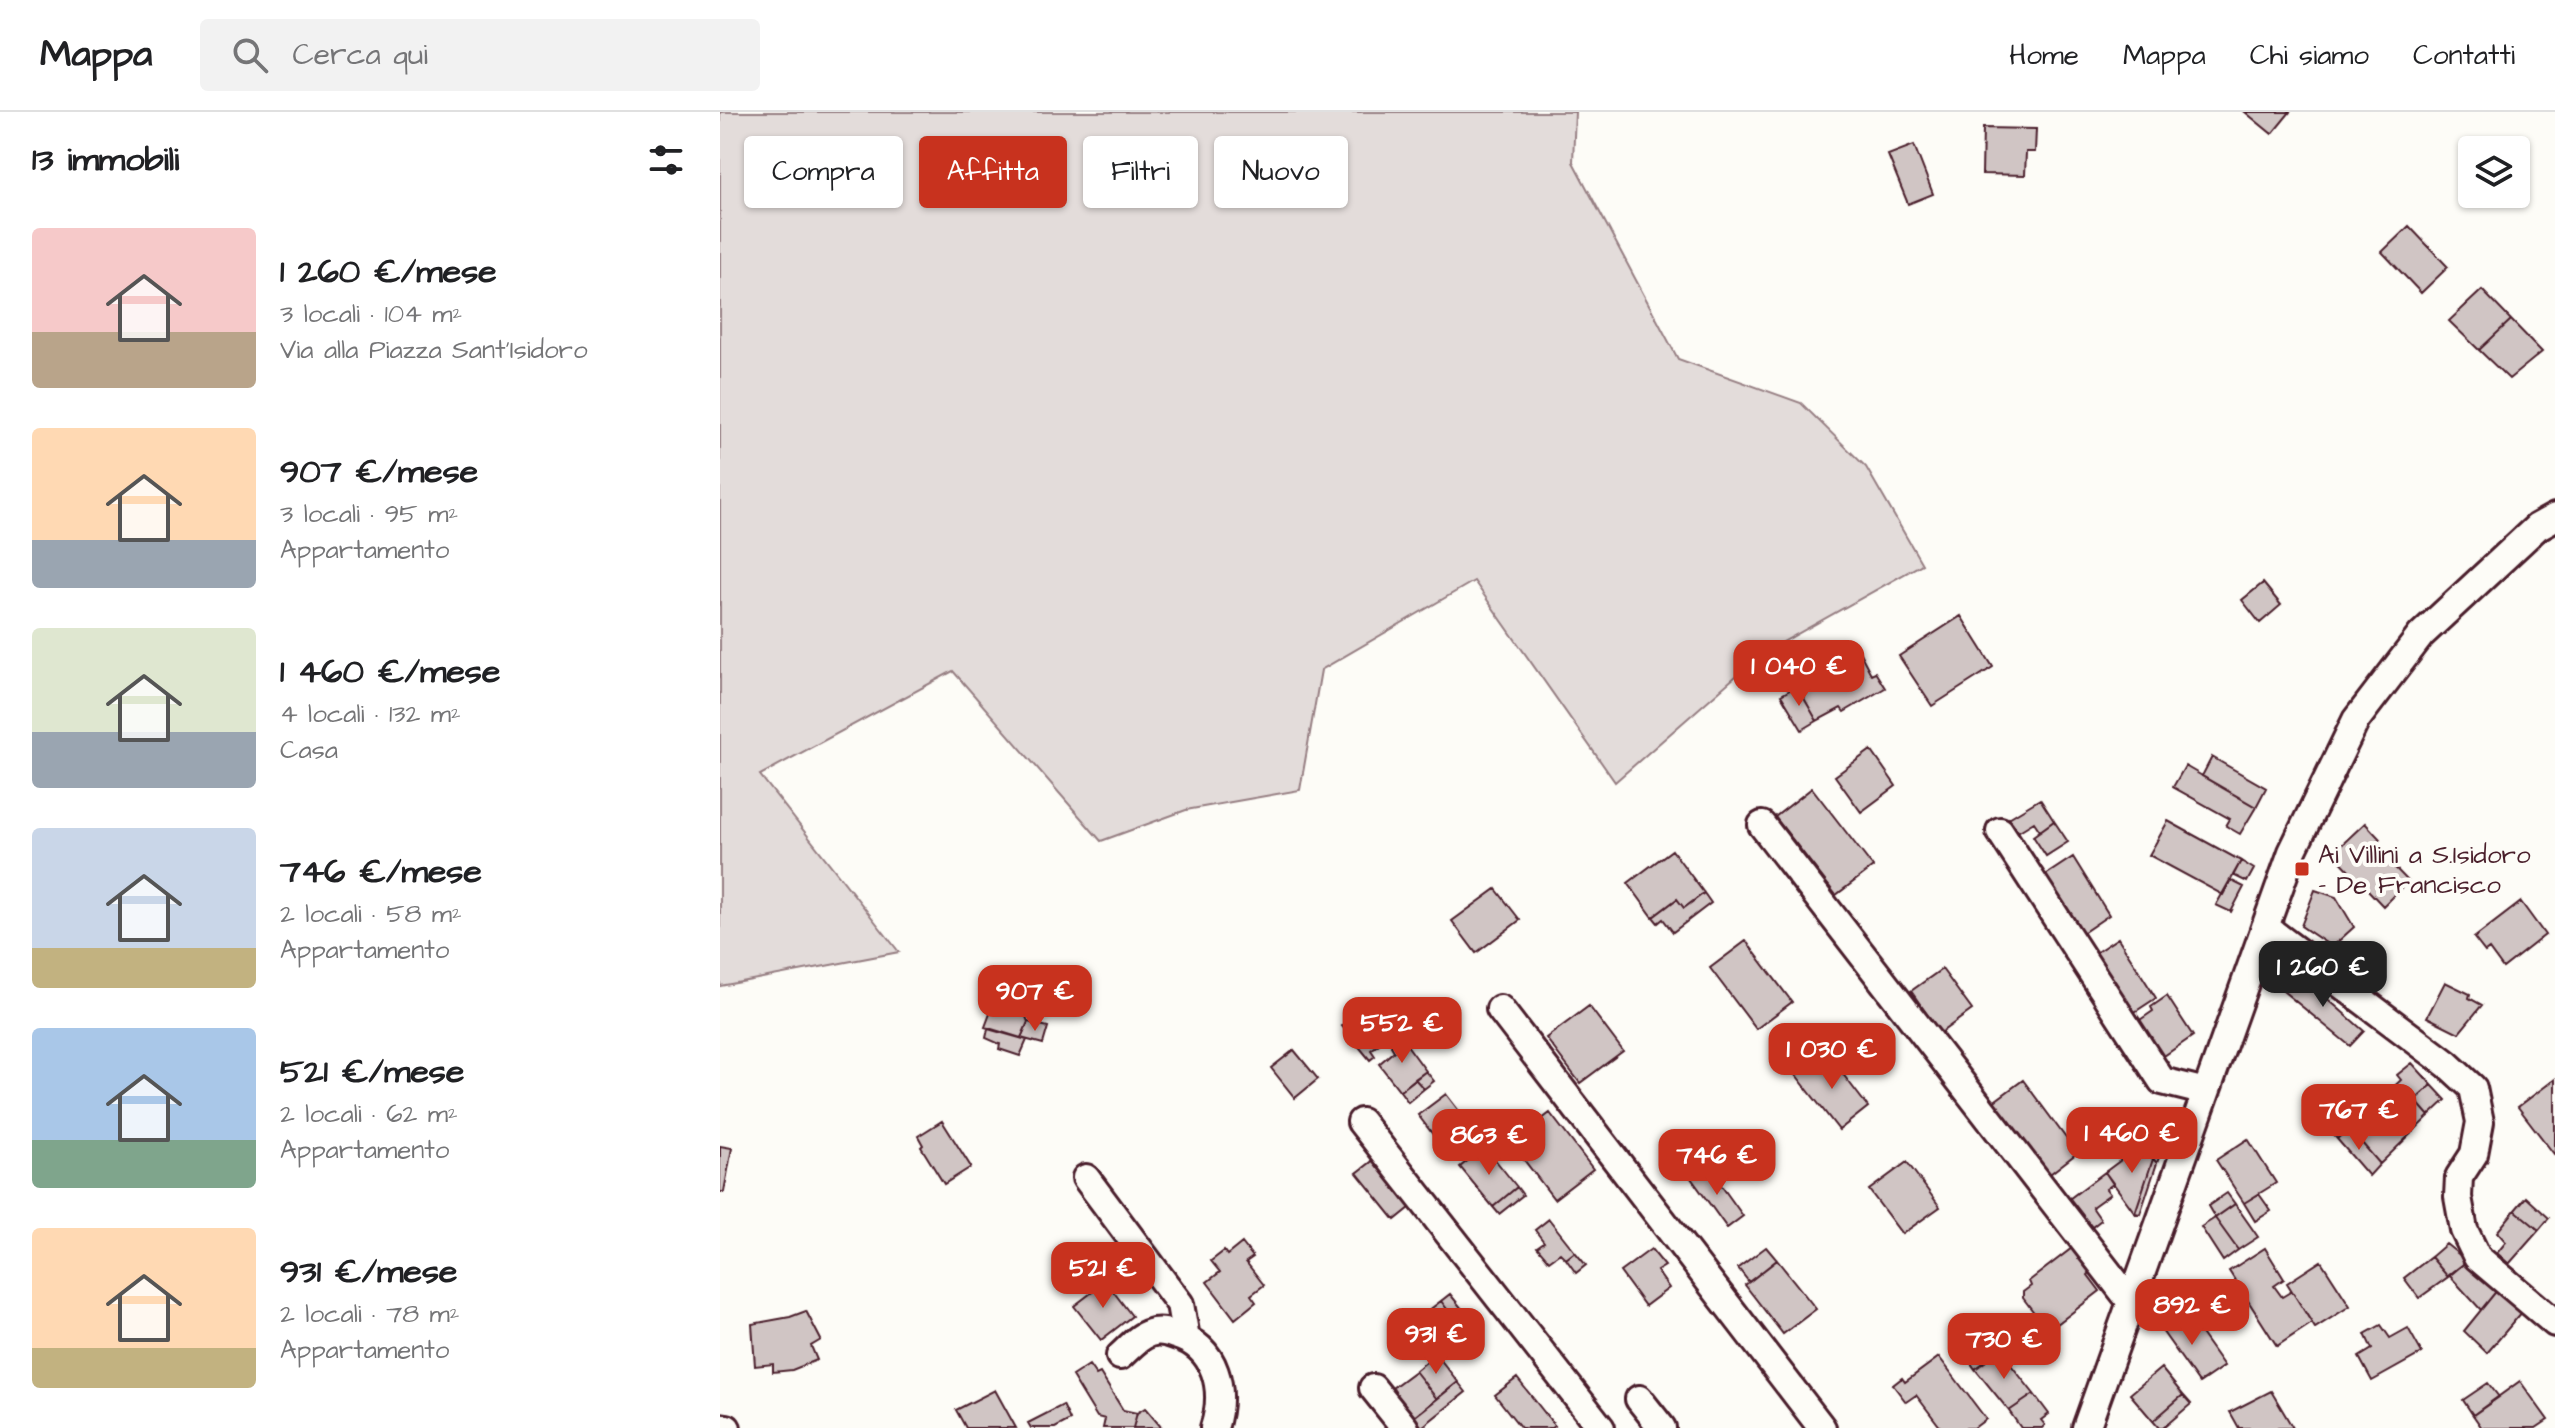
<!DOCTYPE html>
<html lang="it">
<head>
<meta charset="utf-8">
<style>
  body { margin:0; font-family:"Architects Daughter",sans-serif; background:#f2f2f2; color:#202124; height:100vh; display:flex; flex-direction:column; font-size:30px; white-space:nowrap }
  * { box-sizing:border-box; margin:0 }
  p { font-size:26px; color:#757577 }
  .icon { flex:none; width:44px; height:44px; fill:none; stroke:currentColor; stroke-width:2; stroke-linecap:round; stroke-linejoin:round }
  .map { position:relative; flex:1; overflow:hidden }
  .sheet { display:flex; flex-direction:column; background:#fff; width:720px }
  .sheet>* { flex:none }
  .hud { position:absolute; left:24px; top:24px; width:760px; height:72px; display:flex; gap:16px }
  .fabs { position:absolute; left:1738px; top:24px; display:grid; gap:16px }
  .fabs a { display:grid; place-items:center; width:72px; height:72px; border-radius:8px; background:#fff; box-shadow:0 2px 6px #0004; font-size:40px }
  .price { position:absolute; translate:-50% -68px; padding:0 18px; border-radius:16px; background:#c8321e; color:#fff; font-size:26px; line-height:52px; filter:drop-shadow(0 2px 4px #0008) }
  .price::after { content:''; position:absolute; left:50%; top:48px; width:24px; height:18px; margin-left:-12px; background:inherit; clip-path:polygon(0 0,100% 0,50% 100%) }
  .price.on { background:#222; color:#fff }
  ul { padding:0; list-style:none }
  li { display:flex; align-items:center; gap:24px; height:200px; padding:0 32px }
  li span { display:grid; place-items:center; flex:none; width:224px; height:160px; border-radius:8px; color:#555 }
  li>.icon { margin-inline-start:auto }
  span .icon { width:96px; height:96px; fill:#fffc; stroke-width:1 }
  li b { font-size:34px }
  h2 { display:flex; justify-content:space-between; align-items:center; height:96px; padding:0 32px; font-size:34px }
  .tag { padding:0 28px; border-radius:8px; background:#fff; box-shadow:0 2px 6px #0004; font-size:28px; line-height:72px }
  .tag.on { background:#c8321e; color:#fff }
  header { display:flex; align-items:center; gap:48px; box-sizing:border-box; height:112px; padding:0 40px; background:#fff; border-bottom:2px solid #e0e0e0 }
  header strong { font-size:38px }
  nav { display:flex; gap:44px; margin-inline-start:auto; font-size:28px }
  .search { width:560px; height:72px; background:#f2f2f2; display:flex; align-items:center; gap:20px; box-sizing:border-box; padding:0 28px; border-radius:8px; color:#757577; font-size:30px }
  main { display:flex; flex:1; min-height:0 }
  .map>svg:first-child { display:block }
  .green { fill:#e3dcda; stroke:#967e82; stroke-width:2 }
  .building { fill:#d0c5c4; stroke:#4a1f2b; stroke-width:2 }
  .lines { fill:none; stroke-linecap:round; stroke-linejoin:round }
  .street-casing { stroke:#4a1f2b; stroke-width:32 }
  .street { stroke:#fdfcf7; stroke-width:26 }
  .poi-dot { fill:#c8321e; stroke:#fdfcf7; stroke-width:3 }
  .labels { text-anchor:middle; stroke-width:8; stroke-linejoin:round; paint-order:stroke }
  .poi-label { font-size:26px; fill:#4a1f2b; stroke:#fdfcf7; text-anchor:start }
</style>
</head>
<body>
<header>
<strong>Mappa</strong>
<div class="search"><svg class="icon" aria-label="search" viewBox="0 0 24 24"><circle cx="10" cy="10" r="6"/><path d="M15 15l6 6"/></svg>Cerca qui</div>
<nav><a>Home</a><a>Mappa</a><a>Chi siamo</a><a>Contatti</a></nav>
</header>
<main>
<section class="sheet">
<h2>13 immobili<svg class="icon" aria-label="filters" viewBox="0 0 24 24"><path d="M4 7h16M4 17h16"/><circle cx="9" cy="7" r="2"/><circle cx="15" cy="17" r="2"/></svg></h2>
<ul>
<li><span style="background:linear-gradient(#f6c9c9 65%,#b9a48a 0)"><svg class="icon" aria-label="home" viewBox="0 0 24 24"><path d="M3 11l9-7 9 7M6 9v11h12V9"/></svg></span><div><b>1 260 €/mese</b><p>3 locali · 104 m²</p><p>Via alla Piazza Sant'Isidoro</p></div></li>
<li><span style="background:linear-gradient(#ffd9b3 70%,#9aa5b1 0)"><svg class="icon" aria-label="home" viewBox="0 0 24 24"><path d="M3 11l9-7 9 7M6 9v11h12V9"/></svg></span><div><b>907 €/mese</b><p>3 locali · 95 m²</p><p>Appartamento</p></div></li>
<li><span style="background:linear-gradient(#dfe7d0 65%,#9aa5b1 0)"><svg class="icon" aria-label="home" viewBox="0 0 24 24"><path d="M3 11l9-7 9 7M6 9v11h12V9"/></svg></span><div><b>1 460 €/mese</b><p>4 locali · 132 m²</p><p>Casa</p></div></li>
<li><span style="background:linear-gradient(#c9d6e8 75%,#c2b280 0)"><svg class="icon" aria-label="home" viewBox="0 0 24 24"><path d="M3 11l9-7 9 7M6 9v11h12V9"/></svg></span><div><b>746 €/mese</b><p>2 locali · 58 m²</p><p>Appartamento</p></div></li>
<li><span style="background:linear-gradient(#a9c7e8 70%,#7fa58c 0)"><svg class="icon" aria-label="home" viewBox="0 0 24 24"><path d="M3 11l9-7 9 7M6 9v11h12V9"/></svg></span><div><b>521 €/mese</b><p>2 locali · 62 m²</p><p>Appartamento</p></div></li>
<li><span style="background:linear-gradient(#ffd9b3 75%,#c2b280 0)"><svg class="icon" aria-label="home" viewBox="0 0 24 24"><path d="M3 11l9-7 9 7M6 9v11h12V9"/></svg></span><div><b>931 €/mese</b><p>2 locali · 78 m²</p><p>Appartamento</p></div></li>
</ul>
</section>
<div class="map">
<svg width="1835" height="1316" viewBox="0 0 1835 1316">
  <rect width="100%" height="100%" fill="#fdfcf7"/>
  <filter id="ink" filterUnits="userSpaceOnUse"><feTurbulence type="fractalNoise" baseFrequency=".0125" numOctaves="2"/><feDisplacementMap in="SourceGraphic" scale="16" xChannelSelector="R" yChannelSelector="G"/><feConvolveMatrix kernelMatrix="1 2 1 2 8 2 1 2 1" color-interpolation-filters="sRGB"/></filter>
  <g filter="url(#ink)">
    <path class="green" d="M0,0h855l-2,50 105,197 123,44 65,64 56,97 -162,91 -145,127 -141,-201 -153,89 -21,120 -114,20 -85,31 -148,-170 -193,104 139,177 -179,34z"/>
    <path class="building" d="M1525,0h45l-18,22z
      M1263,16l53,1 -1,23h-9l-1,23 -43,-1z
      M1194,33l19,49 -25,10 -20,-49z
      M1689,114l39,41 -27,26 -39,-41z
      M1762,178l29,30 -32,30 -30,-29z
      M1791,208l31,32 -33,27 -30,-29z
      M1543,471l18,22 -21,18 -18,-23z
      M1241,504l32,51 -61,39 -33,-50z
      M1140,541l11,21 4,-2 10,16 -41,24 -3,-4 -24,13 -20,-35 14,-8 2,2z
      M1077,574l20,35 -15,9 -21,-35z
      M1151,638l25,36 -35,26 -26,-36z
      M1492,645l54,31 -10,19 -54,-31z
      M1465,654l71,41 -16,27 -14,-8 4,-7 -57,-32z
      M1092,676l61,79 -37,28 -61,-78z
      M1320,687l14,22 -14,10 -6,-9 -18,11 -9,-14z
      M1334,709l14,21 -22,14 -13,-20z
      M1448,709l73,40 -18,34 -74,-40z
      M1645,711l15,16 -6,7 34,35 -25,25 -50,-53z
      M952,738l32,43 -20,15 -7,-9 -24,18 -25,-34z
      M1353,745l36,58 -31,21 -37,-58z
      M1521,749l13,8 -7,13 -14,-7z
      M1510,768l14,7 -13,25 -15,-7z
      M776,777l24,31 -44,33 -24,-32z
      M1595,778l21,7 18,30 -22,20 -31,-21z
      M984,781l7,10 -38,29 -10,-13 -5,4 -5,-6 24,-18 7,9z
      M1801,790l24,33 -42,33 -14,-19 -4,3 -11,-14z
      M1398,826l38,60 -26,17 -38,-60z
      M1026,829l46,61 -36,27 -46,-61z
      M1222,857l30,41 -32,23 -29,-42z
      M1577,860l67,59 -14,15 -67,-55z
      M283,862l23,28 -4,4 6,16 -7,16 -36,-11 9,-24 -11,-13z
      M1725,870l25,12 -1,4 13,7 -23,28 -32,-16z
      M1447,884l26,40 -35,24 -24,-36 19,-13 -2,-4z
      M653,887l25,31 -27,20 4,6 -5,4 -28,-34z
      M869,894l34,45 -43,32 -34,-45z
      M308,910l20,5 -5,17 -22,-6z
      M268,917l39,11 -7,16 -21,-7 1,-5 -14,-6z
      M681,925l25,34 -26,20 -21,-27 15,-13 -3,-5z
      M574,938l24,29 -23,19 -24,-30z
      M1106,940l42,55 -29,23 -43,-55z
      M1692,951l20,22 -17,15 14,16 -49,48 -31,-36 52,-48 -4,-5z
      M706,959l8,10 -10,8 -9,-10z
      M695,967l9,10 -16,13 -8,-11z
      M1835,967v74l-1,1 -36,-47z
      M1303,968l54,73 -31,24 -54,-74z
      M1712,973l14,15 -17,16 -14,-16z
      M726,982l20,26 -28,21 -20,-26z
      M1614,998l15,18 -12,11 -15,-18z
      M830,1001l43,56 -39,30 -43,-56z
      M746,1008l11,14 -28,21 -11,-14z
      M222,1009l29,46 -27,17 -23,-37 2,-2 -5,-9z
      M1629,1016l31,36 -11,12 -32,-37z
      M1440,1020l7,3 -10,28 -16,-18z
      M1528,1027l28,44 -32,20 -28,-43z
      M1421,1033l12,14 -18,54 -30,-41z
      M0,1034l12,2 -8,44h-4z
      M765,1035l32,40 -24,20 -33,-40z
      M659,1044l37,47 -21,17 -38,-47z
      M1433,1047l4,4 -17,51 -5,-1z
      M1187,1050l33,45 -38,27 -33,-44z
      M988,1055l35,49 -16,12 -36,-50z
      M1385,1060l8,12 -7,5 4,5 -18,13 9,13 -14,11 -22,-29z
      M797,1075l6,8 -24,19 -6,-7z
      M1507,1081l8,11 -20,14 -7,-12z
      M1539,1082l12,17 -16,10 -11,-18z
      M1806,1085l23,21 -10,12 -24,-20z
      M1515,1092l23,33 -20,13 -23,-32z
      M1795,1098l24,20 -30,34 -12,-11 9,-11 -9,-10z
      M1495,1106l23,32 -15,11 -22,-34z
      M829,1107l26,33 -9,7 -6,-6 -11,8 -12,-14 7,-5 -9,-12z
      M522,1131l11,14 -7,5 18,23 -13,10 5,7 -21,17 -28,-37 13,-10 -9,-11 13,-10 3,4z
      M1726,1132l21,17 -19,16 -17,-20z
      M1046,1135l11,13 -28,22 -11,-14z
      M1352,1136l19,24 -3,3 12,16 -52,40 -25,-33v-6l8,-6 -2,-5z
      M1545,1136l19,31 -10,7 8,11 10,-6 20,32 -35,23 -48,-75z
      M931,1137l14,17 -8,5 12,17 -24,18 -25,-34z
      M855,1140l11,13 -10,8 -10,-14z
      M1711,1145l17,20 -29,21 -15,-20z
      M1057,1148l39,49 -33,25 -38,-49z
      M1601,1149l29,45 -35,22 -28,-45z
      M1747,1149l31,28 -17,21 -32,-35z
      M383,1166l29,38 -31,24 -27,-34 21,-16 -2,-4z
      M1778,1177l25,22 -36,42 -23,-22z
      M1452,1180l14,15 -1,4 -21,13 -8,-12 2,-10z
      M730,1182l13,16 -10,7 -12,-16z
      M721,1189l12,16 10,-7 17,22 -23,18 -29,-39z
      M86,1199l15,29 -10,6 6,14 -25,10 -19,2v-8l-18,2 -3,-42 38,-7z
      M1465,1199l39,55 -25,17 -39,-55z
      M1661,1213l9,13 18,-10 14,25 -50,28 -13,-24 13,-8 -7,-15z
      M1270,1225l10,14 -25,18 -9,-13z
      M1280,1239l34,43 -25,17 -34,-42z
      M716,1242l22,28 -21,17 -22,-28z
      M1219,1245l47,62 -12,9h-33l-25,-33 -10,7 -13,-17 9,-7 3,4z
      M369,1253l7,10 4,-2 23,37 14,3 -4,15h-30l2,-9 -8,-2 -25,-41z
      M1441,1256l22,27 -30,26 -23,-27z
      M695,1259l22,28 -23,18 -22,-29z
      M797,1266l38,48 -3,2h-31l-26,-33z
      M1800,1269l28,39 -12,8h-54l-9,-13z
      M738,1270l8,10 -44,35 -8,-10z
      M1768,1271l11,14 -26,18 -10,-15z
      M275,1278l21,38h-50l-10,-18z
      M1551,1279l22,37h-54l-9,-16z
      M1314,1282l15,20 -8,6 4,5 -3,3h-21l-12,-17z
      M1463,1283l8,9 -28,24h-4l-6,-7z
      M343,1293l7,15 -15,8h-24l-3,-5z
      M425,1296l17,20h-29l4,-15z"/>
    <g class="lines">
      <defs>
        <path id="street" d="M1042,713l369,477
          M1280,719l162,250 44,11
          M1545,815l182,137 26,24 7,34 -6,32 -15,23 -1,20 6,33 13,27 78,66
          M780,897l322,419
          M641,1010l240,306
          M366,1066l94,126 6,34
          M400,1244c8,-7 19,-20 30,-23 8,-3 17,-1 25,2 42,12 51,55 39,93
          M653,1276l32,40
          M919,1287l23,29
          M0,1315l7,1
          M1366,1316l206,-576 64,-132 65,-85 116,-108 18,-10"/>
      </defs>
      <use href="#street" class="street-casing"/>
      <use href="#street" class="street"/>
    </g>
  </g>
  <rect class="poi-dot" x="1574" y="749" width="16" height="16" rx="4"/>
  <g class="labels">
    <g class="poi-label">
      <text x="1598" y="751">Ai Villini a S.Isidoro<tspan x="1598" dy="30">- De Francisco</tspan></text>
    </g>
  </g>
</svg>
<div class="fabs">
<a><svg class="icon" aria-label="layers" viewBox="0 0 24 24"><path d="M12 4l9 5-9 5-9-5zM3 14l9 5 9-5"/></svg></a>
</div>
<b class="price" style="left:1079px;top:596px">1 040 €</b>
<b class="price on" style="left:1603px;top:897px">1 260 €</b>
<b class="price" style="left:315px;top:921px">907 €</b>
<b class="price" style="left:682px;top:953px">552 €</b>
<b class="price" style="left:1112px;top:979px">1 030 €</b>
<b class="price" style="left:1639px;top:1040px">767 €</b>
<b class="price" style="left:1412px;top:1063px">1 460 €</b>
<b class="price" style="left:769px;top:1065px">863 €</b>
<b class="price" style="left:997px;top:1085px">746 €</b>
<b class="price" style="left:383px;top:1198px">521 €</b>
<b class="price" style="left:1472px;top:1235px">892 €</b>
<b class="price" style="left:716px;top:1264px">931 €</b>
<b class="price" style="left:1284px;top:1269px">730 €</b>
<div class="hud">
<a class="tag">Compra</a>
<a class="tag on">Affitta</a>
<a class="tag">Filtri</a>
<a class="tag">Nuovo</a>
</div>
</div>
</main>
</body>
</html>
